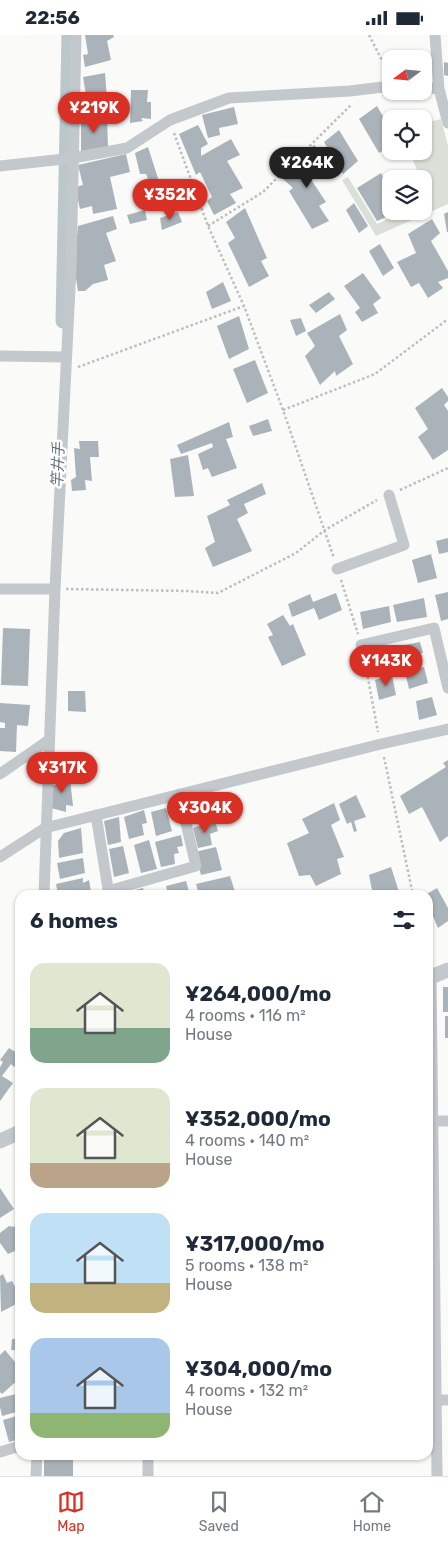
<!DOCTYPE html>
<html lang="en">
<head>
<meta charset="utf-8">
<style>
  body { margin:0; font-family:Rubik,"Noto Sans JP",sans-serif; background:#f6f6f7; color:#1f2937; height:100vh; display:flex; flex-direction:column; font-size:19px; white-space:nowrap }
  * { box-sizing:border-box; margin:0 }
  p { font-size:16px; color:#747a83 }
  .icon { flex:none; width:28px; height:28px; fill:none; stroke:currentColor; stroke-width:2; stroke-linecap:round; stroke-linejoin:round }
  .map { position:relative; flex:1; overflow:hidden }
  .side { position:absolute; left:15px; top:855px; width:418px; height:570px; display:flex; flex-direction:column; background:#fff; border-radius:15px; box-shadow:0 1px 4px #0004 }
  .side>* { flex:none }
  .needle { width:32px; rotate:254deg }
  .controls { position:absolute; left:382px; top:15px; display:grid; gap:10px }
  .controls a { display:grid; place-items:center; width:50px; height:50px; border-radius:10px; background:#fff; box-shadow:0 1px 4px #0004; font-size:25px }
  .price { position:absolute; translate:-50% -42px; padding:0 11px; border-radius:18px; background:#d93025; color:#fff; font-size:16px; line-height:32px; filter:drop-shadow(0 1px 2px #0008) }
  .price::after { content:''; position:absolute; left:50%; top:30px; width:15px; height:11px; margin-left:-8px; background:inherit; clip-path:polygon(0 0,100% 0,50% 100%) }
  .price.selected { background:#222; color:#fff }
  ul { padding:0; list-style:none }
  li { display:flex; align-items:center; gap:15px; height:125px; padding:0 15px }
  li span { display:grid; place-items:center; flex:none; width:140px; height:100px; border-radius:15px; color:#555 }
  li>.icon { margin-inline-start:auto }
  span .icon { width:60px; height:60px; fill:#fffc; stroke-width:1 }
  li b { font-size:21px }
  h2 { display:flex; justify-content:space-between; align-items:center; height:60px; padding:0 15px; font-size:21px }
  .status { display:flex; justify-content:space-between; align-items:center; height:35px; padding:0 25px; background:#fff; direction:ltr }
  .status svg { height:14px; fill:currentColor }
  .tab-bar { display:flex; justify-content:space-around; align-items:center; height:70px; border-top:1px solid #e0e1e3; background:#fff; font-size:14px; color:#747a83 }
  .tab-bar a { display:grid; justify-items:center; gap:2px }
  .tab-bar .selected { color:#d93025 }
  .map>svg:first-child { display:block }
  .green { fill:#dadfd7 }
  .lines { fill:none; stroke-linecap:round; stroke-linejoin:round }
  .canal { stroke:#bbc7cb; stroke-width:15 }
  .building { fill:#aab3b9 }
  .path { stroke:#bbbfc2; stroke-width:2.5; stroke-dasharray:2.5 2.5; stroke-linecap:butt }
  .minor { stroke:#c3c8cc; stroke-width:11 }
  .tertiary { stroke:#c3c8cc; stroke-width:15 }
  .labels { text-anchor:middle; stroke-width:5; stroke-linejoin:round; paint-order:stroke }
  .water-label { font-size:15px; font-style:italic; fill:#60757c; stroke:#fff }
</style>
</head>
<body>
<div class="status"><b>22:56</b><svg viewBox="0 0 49 12"><path d="M0 12V9h3v3zM5 12V6h3v6zM10 12V3h3v9zM15 12V0h3v12zM26 1h20v11H26zM47 4h2v5h-2z"/></svg></div>
<div class="map">
<svg width="448" height="1441" viewBox="0 0 448 1441">
  <rect width="100%" height="100%" fill="#fafaf8"/>
  <path class="green" d="M441,84l7,27v58l-72,32 -34,-56 6,-3 29,47 27,-13h20v-32h-7l3,-2 -11,-26h15v-28z"/>
  <g class="lines">
    <path class="canal" d="M63,286l6,-286"/>
  </g>
  <path class="building" d="M85,0h28l1,2 -7,4 4,19 -26,7 -2,-12 5,-1z
    M444,27l4,1v13l-4,-1z
    M105,38l3,39 -19,1 -6,-36z
    M131,55h17l-1,12h4v17l-10,-1 2,3 -13,2z
    M377,71l14,24v16l-12,7 -20,-34z
    M234,72l4,17 -19,4 1,7 -12,3 -6,-23z
    M107,83l1,29 -27,4v-32z
    M198,90l10,19 -7,4v8l30,-17 9,16 -13,6 16,27 -13,6 6,9 -22,12 -7,-14 5,-4 -12,-25 -4,3 -17,-41z
    M339,95l19,31 -15,13 -19,-32z
    M314,110l9,9 -17,18 20,30 -7,4 10,15 -17,8 -23,-38 4,-3 -11,-10z
    M148,112l14,44 -8,2 -8,-19h-6l-5,-21z
    M126,119l4,18 -20,5 7,32 -24,5 -1,-8 -12,3 -5,-22 8,-2 -5,-20z
    M381,138l10,18v20h9l-23,10 -20,-33z
    M354,168l14,23 -9,7 -13,-23z
    M245,173l22,50 -6,3 8,15 -20,11 -21,-44 7,-5 -9,-16z
    M145,175l2,10 -17,4 -3,-9z
    M178,177l4,10 -20,8 -2,-12z
    M448,177v20h-1l-3,-18z
    M113,181l4,13 -11,4 10,28 -12,4 4,15 -15,4 -8,7h-7l-4,-25 4,-40z
    M432,184l8,14 -9,8 17,30v7l-10,4 5,6 -15,10 -9,-15 -8,4 -14,-25 19,-9 -8,-19z
    M380,209l14,24 -11,8 -14,-25z
    M363,238l18,25 -8,6 5,9 -16,9 -7,-10 5,-4 -16,-22z
    M223,247l8,19 -19,8 -6,-17z
    M329,257l6,7 -19,14 -7,-8z
    M340,279l7,16 -8,6 14,28 -17,12 -1,-5 -15,14 -15,-29 10,-10 -8,-13z
    M239,281l10,33 -20,10 -12,-33z
    M301,283l5,13 -10,5 -6,-16z
    M255,325l13,33 -21,10 -14,-34z
    M442,353l6,9v4l-4,4 4,6v39l-15,10 -15,-23 10,-8 -13,-21z
    M268,384l4,12 -19,5 -4,-10z
    M229,387l4,15 -7,2 11,29 -25,9 -4,-9 -5,2 -5,-16 15,-7 -1,-4 -31,11 -4,-9z
    M79,406h19l1,16h-9l2,24 -7,-1 1,10 -14,1 -1,-11 5,-3 -2,-29 6,1z
    M188,420l6,41 -19,1 -5,-38z
    M262,448l4,11 -22,10 4,9 -11,6 15,32 -39,16 -8,-19 10,-6 -8,-26 23,-11 -3,-5z
    M448,503v14l-9,2 -3,-13z
    M431,519l6,24 -19,5 -6,-23z
    M448,557v27l-7,2 -6,-26z
    M336,558l6,17 -23,10 -5,-12 -22,9 -4,-13 22,-10 3,8z
    M424,563l3,19 -30,5 -4,-17z
    M389,571l2,16 -28,7 -3,-17z
    M283,580l7,11 3,-2 13,31 -24,11 -14,-29 5,-2 -6,-11z
    M3,593l27,1 -2,57 -27,-1z
    M420,607l3,11 -4,1 3,11 -17,3 -5,-22z
    M390,617l2,18 -20,5 -3,-19z
    M424,632l4,16 -19,6 -4,-17z
    M392,640l4,20 -17,5 -4,-20z
    M68,656h17l1,21 -18,-1z
    M432,662l5,18 -18,5 -3,-19z
    M0,668l30,2 -2,21 -11,-1 -1,27 -16,-1v-23h5v-5l-5,-1z
    M448,725v76l-8,6 -18,-35 -13,7 -9,-18 46,-29 -3,-4z
    M55,740l15,4 3,27 -7,-1v7l-15,-4 2,-23h3z
    M208,758l3,18 -4,1 2,8 -19,5 -5,-25z
    M356,760l10,22 -12,4 3,10 -3,1 -3,-10 -4,2 -8,-20z
    M334,768l6,17 -9,5 13,32 -7,2 4,15 -25,12 -6,-11 -11,1 -12,-33 22,-10 -7,-14z
    M166,773l6,23 -16,5 -5,-24z
    M144,775l3,13 -5,1 2,11 -15,4 -5,-22z
    M119,782l2,25 -13,3 -4,-24z
    M215,786l3,10 -8,3 2,11 -14,3 -5,-20z
    M81,793l2,25 -24,5 -1,-17 6,-8z
    M181,800l2,11 -6,1 2,6 -5,1 1,10 -14,3 -6,-25z
    M149,805l8,29 -16,4 -7,-28z
    M123,811l6,27 -15,4 -5,-28z
    M216,812l6,23 -21,5 -6,-23z
    M83,823l2,15 -25,6 -3,-16z
    M391,832l9,28h-27l-4,-20z
    M230,841l6,19h-37l-3,-11z
    M83,843v5l6,-3 2,12 -8,1v2h-25l-2,-11z
    M186,846l4,14h-22l-2,-9z
    M143,853l2,7h-25v-1z
    M437,853l11,20v13l-10,7 -10,-24v-9h-3z
    M443,952h5v25h-5z
    M445,981h3v22h-3z
    M9,1013l11,7v3l-6,9 -3,-3 -9,12 11,7 -13,18v-34l3,-5 -3,-2z
    M0,1153l14,21 -14,9z
    M20,1186v32l-2,2 -3,-4 -7,3 -8,-11v-10l9,-7 5,1z
    M3,1239l4,9 5,-2 8,15v6l-19,10 -1,-36z
    M12,1304h8v11h-9z
    M5,1315l15,18v10l-18,16 -2,-2v-37z
    M20,1358v18l-18,5 -2,-9v-9z
    M20,1380v24l-11,3 -6,-22z
    M44,1423h29v18h-29z"/>
  <g class="lines">
    <path class="path" d="M369,0l20,39
      M174,98l34,93 36,80 39,104 51,148
      M208,191l55,-34 88,-87
      M78,332l166,-61
      M283,375l92,-36 73,-55
      M400,455l48,-22
      M341,545l17,54
      M66,554l121,2 31,2 78,-40 29,-23 52,-30
      M364,622l14,75
      M384,722l29,138"/>
    <path class="minor" d="M435,0l4,54 9,34
      M424,52l15,2
      M0,131l73,-8 54,-10 43,-28 59,-22 121,-7 41,-5
      M0,321l66,1
      M337,534l67,-24 -15,-50
      M0,554h55
      M361,610l73,-17 14,60
      M0,739l49,-34
      M96,780l13,80
      M0,822l45,-29 336,-84 67,-15
      M108,856l88,-25 -17,-72
      M44,860l11,-306 16,-321 5,-233
      M431,941l6,500
      M428,1086h20
      M428,1365h20
      M0,1417l20,-6
      M148,1420v21
      M36,1441l1,-21"/>
    <path class="tertiary" d="M428,943l20,-8
      M0,1106l20,-9"/>
  </g>
  <g class="labels">
    <g class="water-label">
      <text transform="translate(58 430) rotate(-88)" y="5">竿井手</text>
    </g>
  </g>
</svg>
<div class="controls">
<a><svg class="needle" viewBox="-14 -14 28 28"><path d="M0-13l5 13h-10z" fill="#e53935"/><path d="M0 13l5-13h-10z" fill="#747a83"/></svg></a>
<a><svg class="icon" aria-label="locate" viewBox="0 0 24 24"><circle cx="12" cy="12" r="6"/><path d="M12 2v4M12 18v4M2 12h4M18 12h4"/></svg></a>
<a><svg class="icon" aria-label="layers" viewBox="0 0 24 24"><path d="M12 4l9 5-9 5-9-5zM3 14l9 5 9-5"/></svg></a>
</div>
<b class="price" style="left:94px;top:99px">¥219K</b>
<b class="price selected" style="left:307px;top:154px">¥264K</b>
<b class="price" style="left:170px;top:186px">¥352K</b>
<b class="price" style="left:386px;top:652px">¥143K</b>
<b class="price" style="left:62px;top:759px">¥317K</b>
<b class="price" style="left:205px;top:799px">¥304K</b>
<section class="side">
<h2>6 homes<svg class="icon" aria-label="filters" viewBox="0 0 24 24"><path d="M4 7h16M4 17h16"/><circle cx="9" cy="7" r="2"/><circle cx="15" cy="17" r="2"/></svg></h2>
<ul>
<li><span style="background:linear-gradient(#dfe7d0 65%,#7fa58c 0)"><svg class="icon" aria-label="home" viewBox="0 0 24 24"><path d="M3 11l9-7 9 7M6 9v11h12V9"/></svg></span><div><b>¥264,000/mo</b><p>4 rooms · 116 m²</p><p>House</p></div></li>
<li><span style="background:linear-gradient(#dfe7d0 75%,#b9a48a 0)"><svg class="icon" aria-label="home" viewBox="0 0 24 24"><path d="M3 11l9-7 9 7M6 9v11h12V9"/></svg></span><div><b>¥352,000/mo</b><p>4 rooms · 140 m²</p><p>House</p></div></li>
<li><span style="background:linear-gradient(#bfe0f5 70%,#c2b280 0)"><svg class="icon" aria-label="home" viewBox="0 0 24 24"><path d="M3 11l9-7 9 7M6 9v11h12V9"/></svg></span><div><b>¥317,000/mo</b><p>5 rooms · 138 m²</p><p>House</p></div></li>
<li><span style="background:linear-gradient(#a9c7e8 75%,#8fb573 0)"><svg class="icon" aria-label="home" viewBox="0 0 24 24"><path d="M3 11l9-7 9 7M6 9v11h12V9"/></svg></span><div><b>¥304,000/mo</b><p>4 rooms · 132 m²</p><p>House</p></div></li>
</ul>
</section>
</div>
<nav class="tab-bar">
<a class="selected"><svg class="icon" aria-label="map" viewBox="0 0 24 24"><path d="M3 6l6-2 6 2 6-2v14l-6 2-6-2-6 2zM9 4v14M15 6v14"/></svg>Map</a>
<a><svg class="icon" aria-label="saved" viewBox="0 0 24 24"><path d="M7 4h10v16l-5-4-5 4z"/></svg>Saved</a>
<a><svg class="icon" aria-label="home" viewBox="0 0 24 24"><path d="M3 11l9-7 9 7M6 9v11h12V9"/></svg>Home</a>
</nav>
</body>
</html>
